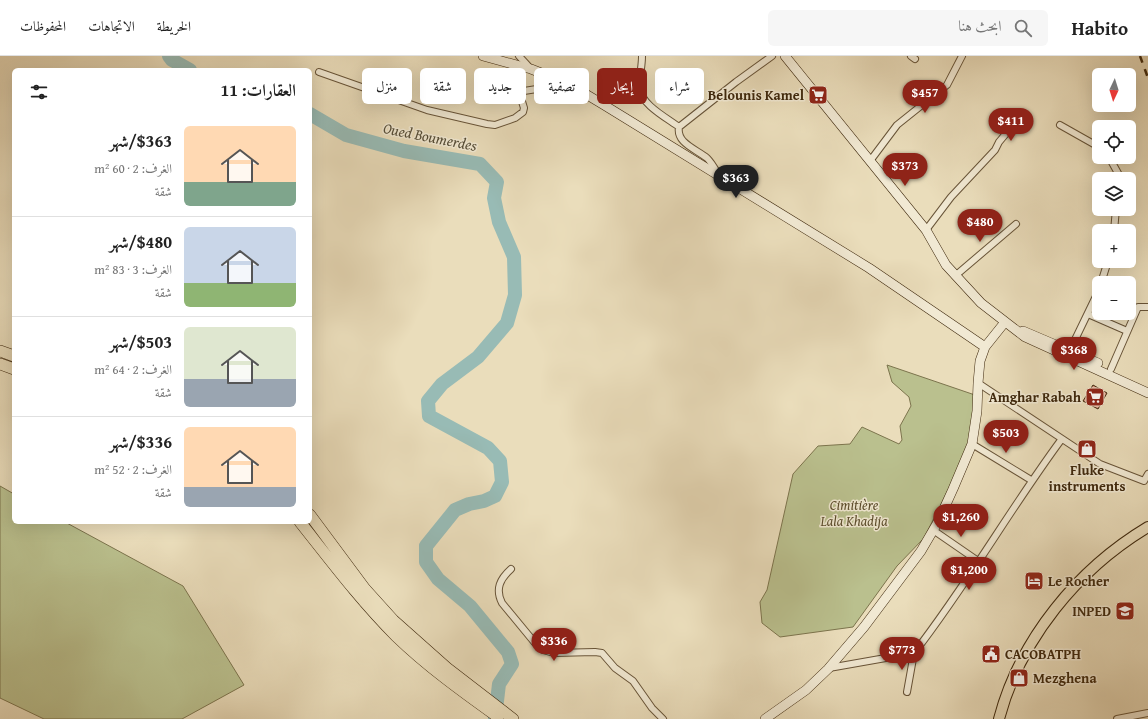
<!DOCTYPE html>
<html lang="ar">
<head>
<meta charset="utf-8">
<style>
  body { margin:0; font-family:"Gentium Book Plus",Amiri,serif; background:#f6f6f6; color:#222; direction:rtl; height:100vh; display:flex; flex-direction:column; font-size:15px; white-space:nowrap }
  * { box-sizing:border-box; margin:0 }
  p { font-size:13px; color:#767676 }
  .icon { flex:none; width:22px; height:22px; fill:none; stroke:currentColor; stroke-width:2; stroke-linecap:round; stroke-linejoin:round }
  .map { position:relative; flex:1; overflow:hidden; direction:ltr }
  .sheet { position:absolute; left:12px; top:12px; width:300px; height:456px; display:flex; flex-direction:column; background:#fff; border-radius:6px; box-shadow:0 4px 16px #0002; direction:rtl }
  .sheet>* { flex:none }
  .guide { position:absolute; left:324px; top:12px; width:380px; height:36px; direction:rtl; display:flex; gap:8px }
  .needle { width:26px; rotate:184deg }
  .buttons { position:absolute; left:1092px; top:12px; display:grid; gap:8px }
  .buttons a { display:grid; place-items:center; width:44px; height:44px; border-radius:6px; background:#fff; box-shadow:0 4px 16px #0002; font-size:20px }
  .price { position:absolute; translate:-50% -34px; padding:0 9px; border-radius:14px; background:#8f2418; color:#fff; font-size:13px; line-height:26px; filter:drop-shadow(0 1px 2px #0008) }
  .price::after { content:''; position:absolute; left:50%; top:24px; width:12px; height:9px; margin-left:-6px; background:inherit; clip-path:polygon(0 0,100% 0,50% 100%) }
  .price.active { background:#222; color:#fff }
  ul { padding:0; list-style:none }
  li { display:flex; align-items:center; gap:12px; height:100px; padding:0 16px }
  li+li { border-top:1px solid #e0e0e0 }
  li span { display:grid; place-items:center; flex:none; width:112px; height:80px; border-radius:6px; color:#555 }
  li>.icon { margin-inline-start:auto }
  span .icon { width:48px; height:48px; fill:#fffc; stroke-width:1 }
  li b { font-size:17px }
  h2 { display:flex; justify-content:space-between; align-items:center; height:48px; padding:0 16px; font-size:17px }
  .tag { padding:0 14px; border-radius:6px; background:#fff; box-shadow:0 4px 16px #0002; font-size:14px; line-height:36px }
  .tag.active { background:#8f2418; color:#fff }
  header { display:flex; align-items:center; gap:24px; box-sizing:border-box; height:56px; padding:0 20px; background:#fff; border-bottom:1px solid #e0e0e0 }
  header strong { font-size:19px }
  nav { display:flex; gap:22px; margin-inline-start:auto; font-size:14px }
  .search { width:280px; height:36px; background:#f6f6f6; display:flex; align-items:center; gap:10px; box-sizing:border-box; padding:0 14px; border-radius:6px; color:#767676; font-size:15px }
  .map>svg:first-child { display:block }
  .green { fill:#bac08e; stroke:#7c744d }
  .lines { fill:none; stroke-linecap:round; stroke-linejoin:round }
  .river { stroke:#98bbb5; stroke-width:14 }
  .building { fill:#dc9c87; stroke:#3d270c }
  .street-casing { stroke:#685438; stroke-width:8 }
  .secondary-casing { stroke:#3d270c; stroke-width:10 }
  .primary-casing { stroke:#3d270c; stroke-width:12 }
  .highway-casing { stroke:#3d270c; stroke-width:12 }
  .street { stroke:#f1e9d3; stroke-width:6 }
  .secondary { stroke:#f1e9d3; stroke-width:9 }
  .primary { stroke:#eaddbb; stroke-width:10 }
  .highway { stroke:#eaddbb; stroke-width:11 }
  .rail { stroke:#3d270c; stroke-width:2.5; stroke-dasharray:7 7; stroke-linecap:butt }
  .labels { text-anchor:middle; stroke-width:3; stroke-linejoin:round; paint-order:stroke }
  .poi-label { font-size:14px; font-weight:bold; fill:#3d270c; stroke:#f1e9d3; text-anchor:end }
  .park-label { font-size:14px; font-style:italic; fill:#5c4d2c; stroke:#f1e9d3 }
  .water-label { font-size:15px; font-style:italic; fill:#544c36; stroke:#f1e9d3 }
</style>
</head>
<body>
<header>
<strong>Habito</strong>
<div class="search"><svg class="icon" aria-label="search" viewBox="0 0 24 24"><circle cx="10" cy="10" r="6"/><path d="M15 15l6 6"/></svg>ابحث هنا</div>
<nav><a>الخريطة</a><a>الاتجاهات</a><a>المحفوظات</a></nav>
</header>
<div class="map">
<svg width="1148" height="663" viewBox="0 0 1148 663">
  <rect width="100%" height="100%" fill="#eaddbb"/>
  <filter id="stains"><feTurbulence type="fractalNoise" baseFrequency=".005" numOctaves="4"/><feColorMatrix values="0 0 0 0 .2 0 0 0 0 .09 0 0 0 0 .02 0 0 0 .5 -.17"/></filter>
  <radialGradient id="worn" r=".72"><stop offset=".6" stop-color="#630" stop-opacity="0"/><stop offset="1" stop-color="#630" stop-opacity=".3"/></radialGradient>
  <path class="green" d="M887,309l88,30 -1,22 -8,37 -42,84 -27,28 -44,61 -73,10 -18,-14 -2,-21 7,-12 26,-116 25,-28 32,-2 12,-17 37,17 3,-4 -2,-14 11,-20 -2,-9 -17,-15z
    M0,430l14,8v28h51l118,64 61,99 -62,34h-138l-44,-21z"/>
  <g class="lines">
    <path class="river" d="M169,0l3,4 18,10
      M310,58l36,21 58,16 76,13 17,18 -3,16 5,24 15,35 1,38 -8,28 -29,34 -36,27 -14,17 1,15 59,32 12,13 2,21 -7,14 -11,5 -15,3 -14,6 -29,36v16l12,17 32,27 38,46 4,12 -13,20 -4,34"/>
  </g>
  <path class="building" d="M1093,329l14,8 -9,16 -15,-8z"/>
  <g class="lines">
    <defs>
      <path id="street" d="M519,0l11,12
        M642,0c0,11 -3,21 -2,32 0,16 27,30 39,39
        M911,0l4,3
        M319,16l108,38 60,14 8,1 20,-7 8,-6 1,-4 -4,-13 4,-4 19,-3 14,-8
        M1060,69l39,22
        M1109,101l10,18v4
        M870,105l27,-36 50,-40 15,-29
        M718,118c-3,-5 -6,-11 -11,-16 -11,-9 -31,-15 -28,-31l57,-45 36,-26
        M926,174l25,-33 44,-47 4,-8 15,-18
        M1114,175l2,-22
        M955,220l61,-52
        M1101,227l7,-22
        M1088,258l39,17
        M1070,294l29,-60
        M1111,313l27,-62h10
        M978,327l122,81 44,17 4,-7
        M972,388l59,36
        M933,474l45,31
        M511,513c-11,10 -16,20 -9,34l33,40 8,7 11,3 41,-1 7,1 13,15 18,13 19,27 11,11
        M829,612l85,-15c53,-68 96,-144 147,-213
        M907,636l7,-39
        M1117,663l31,-6"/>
      <path id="secondary" d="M483,0l48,13 38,15 35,21 265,163 116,79
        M785,0l141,174 20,35 35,38 44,34 123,56
        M1023,275l75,32
        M765,663l41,-29 22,-21 36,-42 57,-76 17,-29 15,-33 19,-45 5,-33 1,-28 2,-22 5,-14 20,-25"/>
      <path id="primary" d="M999,663c21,-80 79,-150 149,-192"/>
      <path id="highway" d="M0,295l14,5
        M0,308l14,5
        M310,459l55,74 28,31 54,48 66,51
        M300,466c31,39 61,79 96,114 31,30 67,56 102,81"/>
    </defs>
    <use href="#street" class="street-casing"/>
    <use href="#secondary" class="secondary-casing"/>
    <use href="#primary" class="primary-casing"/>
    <use href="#highway" class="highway-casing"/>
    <use href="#street" class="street"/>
    <use href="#secondary" class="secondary"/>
    <use href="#primary" class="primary"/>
    <use href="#highway" class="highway"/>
    <path class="rail" d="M1140,0l8,22"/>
  </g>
  <defs>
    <symbol id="supermarket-square" viewBox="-11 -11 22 22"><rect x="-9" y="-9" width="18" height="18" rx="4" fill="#8f2418" stroke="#f1e9d3"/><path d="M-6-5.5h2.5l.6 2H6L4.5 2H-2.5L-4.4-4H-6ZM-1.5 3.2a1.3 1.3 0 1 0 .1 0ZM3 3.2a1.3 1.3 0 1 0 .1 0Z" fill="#fff"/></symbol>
    <symbol id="shop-square" viewBox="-11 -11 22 22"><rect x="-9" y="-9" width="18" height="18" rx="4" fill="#8f2418" stroke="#f1e9d3"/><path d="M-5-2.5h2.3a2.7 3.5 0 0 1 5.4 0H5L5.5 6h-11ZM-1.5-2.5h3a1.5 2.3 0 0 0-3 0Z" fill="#fff"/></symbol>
    <symbol id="hotel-square" viewBox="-11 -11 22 22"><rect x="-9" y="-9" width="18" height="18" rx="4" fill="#8f2418" stroke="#f1e9d3"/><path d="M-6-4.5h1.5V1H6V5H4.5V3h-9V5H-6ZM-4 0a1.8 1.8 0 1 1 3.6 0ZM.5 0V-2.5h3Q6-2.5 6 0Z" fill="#fff"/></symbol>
    <symbol id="university-square" viewBox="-11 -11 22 22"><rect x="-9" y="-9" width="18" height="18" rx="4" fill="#8f2418" stroke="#f1e9d3"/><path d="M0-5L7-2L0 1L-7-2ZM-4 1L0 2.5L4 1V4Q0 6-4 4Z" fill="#fff"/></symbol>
    <symbol id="civic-square" viewBox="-11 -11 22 22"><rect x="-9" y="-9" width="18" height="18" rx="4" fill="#8f2418" stroke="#f1e9d3"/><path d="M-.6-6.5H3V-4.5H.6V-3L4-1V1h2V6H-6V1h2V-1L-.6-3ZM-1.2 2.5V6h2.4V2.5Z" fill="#fff"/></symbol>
  </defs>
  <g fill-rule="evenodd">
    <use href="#supermarket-square" x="807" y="28" width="22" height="22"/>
    <use href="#supermarket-square" x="1084" y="330" width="22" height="22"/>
    <use href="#shop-square" x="1076" y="382" width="22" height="22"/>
    <use href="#hotel-square" x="1023" y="514" width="22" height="22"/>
    <use href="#university-square" x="1114" y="544" width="22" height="22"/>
    <use href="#civic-square" x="980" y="587" width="22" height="22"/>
    <use href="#shop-square" x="1008" y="611" width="22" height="22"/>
  </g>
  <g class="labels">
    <g class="poi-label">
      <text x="804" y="44">Belounis Kamel</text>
      <text x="1081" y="346">Amghar Rabah</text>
      <text x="1087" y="419" text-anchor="middle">Fluke<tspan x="1087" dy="16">instruments</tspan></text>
      <text x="1048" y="530" text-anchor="start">Le Rocher</text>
      <text x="1111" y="560">INPED</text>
      <text x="1005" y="603" text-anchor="start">CACOBATPH</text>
      <text x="1033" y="627" text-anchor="start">Mezghena</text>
    </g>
    <g class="park-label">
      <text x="854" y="454">Cimitière<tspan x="854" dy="16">Lala Khadija</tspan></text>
    </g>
    <g class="water-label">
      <text transform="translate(430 81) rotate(11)" y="5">Oued Boumerdes</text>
    </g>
  </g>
  <rect width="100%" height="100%" filter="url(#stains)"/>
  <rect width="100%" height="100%" fill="url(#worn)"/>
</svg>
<div class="buttons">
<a><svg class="needle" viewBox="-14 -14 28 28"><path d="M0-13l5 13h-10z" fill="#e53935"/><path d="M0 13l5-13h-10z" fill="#767676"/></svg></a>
<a><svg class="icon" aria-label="locate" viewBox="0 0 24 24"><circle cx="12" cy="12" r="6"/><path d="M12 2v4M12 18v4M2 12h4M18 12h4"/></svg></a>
<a><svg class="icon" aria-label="layers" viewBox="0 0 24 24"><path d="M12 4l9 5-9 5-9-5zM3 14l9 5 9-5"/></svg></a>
<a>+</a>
<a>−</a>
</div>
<b class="price" style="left:925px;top:58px">$457</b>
<b class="price" style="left:1011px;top:86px">$411</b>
<b class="price" style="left:905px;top:131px">$373</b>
<b class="price active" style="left:736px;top:143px">$363</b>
<b class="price" style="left:980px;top:187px">$480</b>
<b class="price" style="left:1074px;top:315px">$368</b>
<b class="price" style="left:1006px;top:398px">$503</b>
<b class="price" style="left:961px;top:482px">$1,260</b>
<b class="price" style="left:969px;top:535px">$1,200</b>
<b class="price" style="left:554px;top:606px">$336</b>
<b class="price" style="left:902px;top:615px">$773</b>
<div class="guide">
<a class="tag">شراء</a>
<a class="tag active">إيجار</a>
<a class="tag">تصفية</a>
<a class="tag">جديد</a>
<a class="tag">شقة</a>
<a class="tag">منزل</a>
</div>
<section class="sheet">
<h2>العقارات: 11<svg class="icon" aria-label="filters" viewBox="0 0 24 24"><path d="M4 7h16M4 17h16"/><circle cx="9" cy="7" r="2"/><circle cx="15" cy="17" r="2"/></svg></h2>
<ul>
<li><span style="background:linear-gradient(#ffd9b3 70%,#7fa58c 0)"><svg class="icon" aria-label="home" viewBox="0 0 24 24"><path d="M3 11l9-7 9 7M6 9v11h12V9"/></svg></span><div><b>$363/شهر</b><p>الغرف: 2 · 60 m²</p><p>شقة</p></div></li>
<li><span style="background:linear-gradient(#c9d6e8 70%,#8fb573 0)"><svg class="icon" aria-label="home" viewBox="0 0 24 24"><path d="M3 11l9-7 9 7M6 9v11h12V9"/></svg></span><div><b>$480/شهر</b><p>الغرف: 3 · 83 m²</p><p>شقة</p></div></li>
<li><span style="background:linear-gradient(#dfe7d0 65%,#9aa5b1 0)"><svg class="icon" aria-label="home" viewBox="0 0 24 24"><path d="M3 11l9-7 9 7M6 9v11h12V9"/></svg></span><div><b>$503/شهر</b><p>الغرف: 2 · 64 m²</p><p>شقة</p></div></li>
<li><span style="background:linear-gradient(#ffd9b3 75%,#9aa5b1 0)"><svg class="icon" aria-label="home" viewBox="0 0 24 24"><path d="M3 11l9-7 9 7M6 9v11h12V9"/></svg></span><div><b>$336/شهر</b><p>الغرف: 2 · 52 m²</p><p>شقة</p></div></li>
</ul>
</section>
</div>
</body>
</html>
